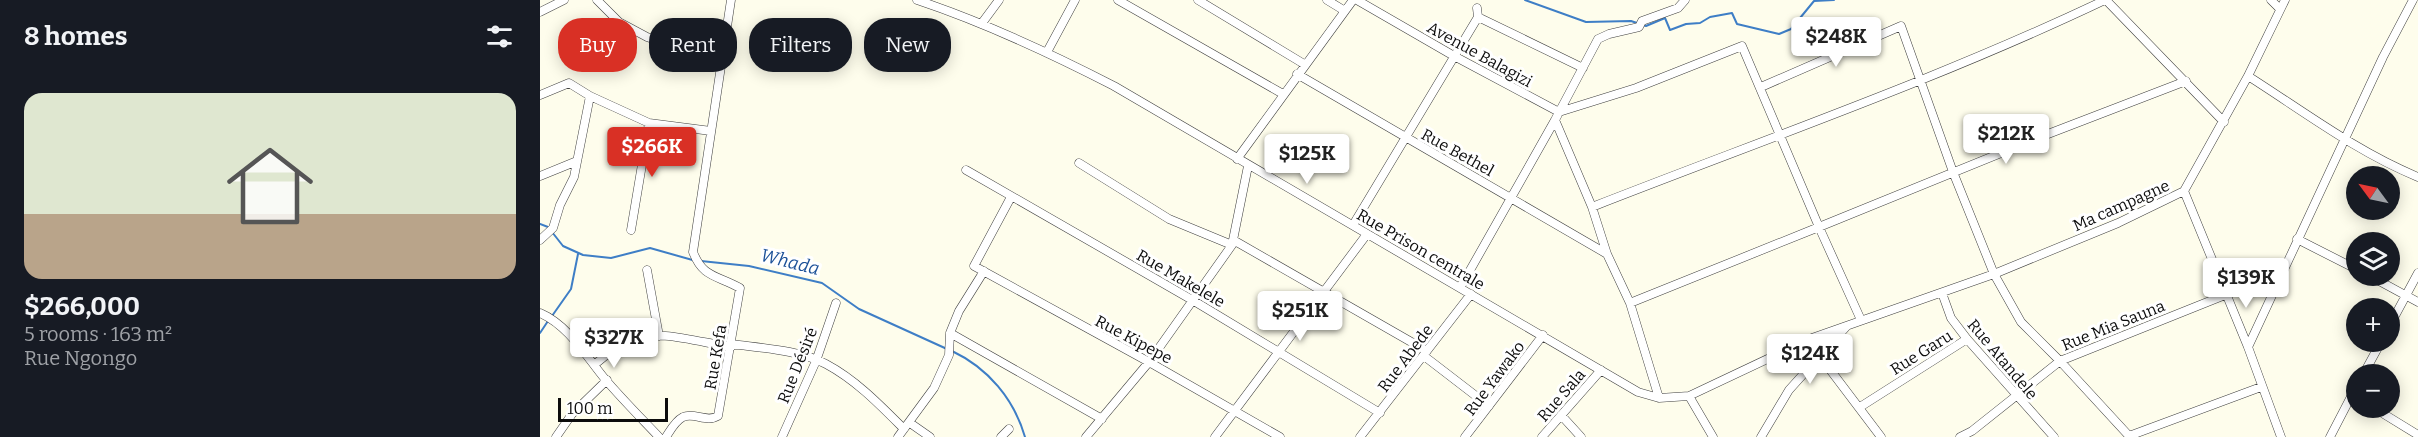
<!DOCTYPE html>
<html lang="en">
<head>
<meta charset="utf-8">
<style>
  body { margin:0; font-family:Bitter,serif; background:#20242c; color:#f1f3f6; height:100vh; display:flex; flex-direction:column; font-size:22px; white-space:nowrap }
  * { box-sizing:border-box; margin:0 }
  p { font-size:20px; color:#9ea1a6 }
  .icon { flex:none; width:33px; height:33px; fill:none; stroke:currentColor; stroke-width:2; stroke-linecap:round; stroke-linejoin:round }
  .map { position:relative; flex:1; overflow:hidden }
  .panel { display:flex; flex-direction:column; background:#171b24; width:540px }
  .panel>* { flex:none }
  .top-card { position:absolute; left:18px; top:18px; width:570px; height:54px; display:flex; gap:12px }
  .needle { width:39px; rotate:303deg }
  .controls { position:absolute; left:1806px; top:166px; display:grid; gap:12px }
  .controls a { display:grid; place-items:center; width:54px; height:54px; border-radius:50%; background:#171b24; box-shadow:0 3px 15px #0003; font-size:30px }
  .scale { position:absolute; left:18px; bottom:15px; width:110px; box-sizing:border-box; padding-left:6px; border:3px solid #0c0c0c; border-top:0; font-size:16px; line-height:21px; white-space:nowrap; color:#0c0c0c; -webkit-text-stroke:4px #fff; paint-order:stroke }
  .price { position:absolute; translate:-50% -51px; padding:0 14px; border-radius:6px; background:#fff; color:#222; font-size:20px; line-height:39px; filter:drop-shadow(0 2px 3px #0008) }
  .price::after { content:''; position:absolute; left:50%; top:36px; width:18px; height:14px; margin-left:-9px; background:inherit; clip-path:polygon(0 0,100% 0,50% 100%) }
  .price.current { background:#d93025; color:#fff }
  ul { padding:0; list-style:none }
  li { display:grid; align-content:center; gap:12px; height:318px; padding:0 24px }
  li span { display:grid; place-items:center; height:186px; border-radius:18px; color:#555 }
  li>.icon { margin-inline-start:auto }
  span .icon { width:108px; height:108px; fill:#fffc; stroke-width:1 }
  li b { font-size:26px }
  h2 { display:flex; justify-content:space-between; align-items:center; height:72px; padding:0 24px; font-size:26px }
  .pill { padding:0 21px; border-radius:24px; background:#171b24; box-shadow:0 3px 15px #0003; font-size:21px; line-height:54px }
  .pill.current { background:#d93025; color:#fff }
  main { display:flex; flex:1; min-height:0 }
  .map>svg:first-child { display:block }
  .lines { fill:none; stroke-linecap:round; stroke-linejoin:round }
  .stream { stroke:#3e7ec6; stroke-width:2 }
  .minor-casing { stroke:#3f3f3f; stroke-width:9 }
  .minor { stroke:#fff; stroke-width:8 }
  .labels { text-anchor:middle; stroke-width:6; stroke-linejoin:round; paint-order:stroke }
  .street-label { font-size:16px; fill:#0c0c0c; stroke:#fff }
  .water-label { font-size:18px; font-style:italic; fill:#1c5198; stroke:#fff }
</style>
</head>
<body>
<main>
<section class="panel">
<h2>8 homes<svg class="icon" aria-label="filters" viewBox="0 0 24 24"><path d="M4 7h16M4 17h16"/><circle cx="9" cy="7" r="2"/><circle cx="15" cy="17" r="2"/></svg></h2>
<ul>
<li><span style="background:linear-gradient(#dfe7d0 65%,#b9a48a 0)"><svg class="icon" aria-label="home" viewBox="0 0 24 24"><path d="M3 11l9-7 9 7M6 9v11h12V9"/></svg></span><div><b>$266,000</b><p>5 rooms · 163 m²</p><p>Rue Ngongo</p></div></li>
</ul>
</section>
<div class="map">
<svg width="1878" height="437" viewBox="0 0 1878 437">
  <rect width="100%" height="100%" fill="#fefdec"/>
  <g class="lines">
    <path class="stream" d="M985,0l61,22 45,-1 15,5 19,-8 5,12 16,-6 14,-1 10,-6 22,-4 5,11 42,10 12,-5 23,-28 20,-1
      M0,224l8,3
      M12,232l11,14 20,9 28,3 39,-10 46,13
      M161,261l48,5 73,17 37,26 88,40
      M12,316l19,-27 7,-35
      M0,333l8,-12
      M412,351c36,17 62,48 73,86"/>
    <defs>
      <path id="minor" d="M57,0l22,22 28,15 46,16 29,1
        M377,0c69,23 133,53 197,86l524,306 21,6 30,-2 123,-58 182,-64 124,-51 66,-32 64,-115 37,-76
        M578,0l165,94
        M658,0l106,64
        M787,0l18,11
        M817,0l97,56 105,56
        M1566,0l118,122
        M1731,0l9,9
        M0,12l24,-12
        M938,17l105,51
        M442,23l17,-23
        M507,52l28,-52
        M757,74l310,180
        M1708,76c55,35 109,76 170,101
        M1221,87l140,-61 52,146 41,102 27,48 39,39 70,76
        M0,95l29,-12 21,13 59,27 62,8
        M1019,112l77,-24 106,-42 77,181 229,-93 138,-53
        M697,159l116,-159
        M539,163l90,56 63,26
        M426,170l228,131 186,112
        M0,176l37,-15
        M1644,191l64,156 33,90
        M471,197l-37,69 175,96 131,75
        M1052,207c171,-67 347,-128 513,-207
        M813,225l125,-208 -1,-9
        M91,230l18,-107
        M1757,239l59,30
        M0,240l13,-12 7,-23 14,-28 16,-81
        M695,241l192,110
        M107,270l12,66
        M1830,276l48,26
        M920,288l95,-168
        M1402,293l9,25 16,21 87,98
        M1090,303l189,-76 42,93
        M0,313c28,12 46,43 65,66 17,20 36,39 54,58
        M1850,325l28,-52
        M410,333l152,86
        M192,344c29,4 68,6 94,20 30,16 54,41 78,65
        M1708,347l135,-290 30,-57
        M1279,355l62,82
        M884,356l65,50
        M54,365l32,-26c32,-10 72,3 105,8
        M1823,375l18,-33
        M1149,396l24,41
        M1119,398l-29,-95 -23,-49 -15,-47 -37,-87 43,-81 11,-5 30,-7 3,-6 36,-13 7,-8
        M1320,407l107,-68
        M1834,408l44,27
        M1021,415l20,22
        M370,423l20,14
        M1589,436l132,-49
        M16,437l16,-23 35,-34
        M126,437c4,-6 9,-16 17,-20 11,-5 24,6 35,-1l22,-128c-23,-13 -37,-10 -47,-36l38,-252
        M242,437l34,-76 20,-58
        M358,437l36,-49 15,-33 1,-22 9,-22 25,-40
        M461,437l8,-8
        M546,437l63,-75 83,-117 16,-79
        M675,437l152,-203
        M820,437l111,-143
        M925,437l78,-102
        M1002,437l59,-67
        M1221,437l28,-47 57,-63
        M1420,437l12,-6 88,-70 165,-66
        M1790,437l26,-50"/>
    </defs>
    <use href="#minor" class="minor-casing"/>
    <use href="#minor" class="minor"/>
  </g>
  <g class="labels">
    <g class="street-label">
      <text transform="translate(940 54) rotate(29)" y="6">Avenue Balagizi</text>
      <text transform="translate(918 152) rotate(29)" y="6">Rue Bethel</text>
      <text transform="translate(1581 205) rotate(-24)" y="6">Ma campagne</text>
      <text transform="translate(881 249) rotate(30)" y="6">Rue Prison centrale</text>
      <text transform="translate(641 278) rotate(30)" y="6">Rue Makelele</text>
      <text transform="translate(1573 325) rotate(-22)" y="6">Rue Mia Sauna</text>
      <text transform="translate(594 339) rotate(28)" y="6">Rue Kipepe</text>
      <text transform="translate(1381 352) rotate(-32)" y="6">Rue Garu</text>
      <text transform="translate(175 357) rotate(-80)" y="6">Rue Kefa</text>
      <text transform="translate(865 358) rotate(-53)" y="6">Rue Abede</text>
      <text transform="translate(1463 359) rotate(50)" y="6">Rue Atandele</text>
      <text transform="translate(257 365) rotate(-68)" y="6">Rue Désiré</text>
      <text transform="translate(954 378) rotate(-53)" y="6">Rue Yawako</text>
      <text transform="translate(1021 395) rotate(-49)" y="6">Rue Sala</text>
    </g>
    <g class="water-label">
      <text transform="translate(250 262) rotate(14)" y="6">Whada</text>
    </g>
  </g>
</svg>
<div class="controls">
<a><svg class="needle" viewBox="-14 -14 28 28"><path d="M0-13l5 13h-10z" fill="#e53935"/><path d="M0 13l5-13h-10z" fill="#9ea1a6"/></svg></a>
<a><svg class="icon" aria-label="layers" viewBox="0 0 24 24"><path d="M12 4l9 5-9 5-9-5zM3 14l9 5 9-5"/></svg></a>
<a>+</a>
<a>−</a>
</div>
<div class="scale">100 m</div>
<b class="price" style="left:1296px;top:68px">$248K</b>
<b class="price" style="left:1466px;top:165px">$212K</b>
<b class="price current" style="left:112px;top:178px">$266K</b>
<b class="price" style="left:767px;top:185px">$125K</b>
<b class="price" style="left:1706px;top:309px">$139K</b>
<b class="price" style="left:760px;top:342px">$251K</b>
<b class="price" style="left:74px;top:369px">$327K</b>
<b class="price" style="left:1270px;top:385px">$124K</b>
<div class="top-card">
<a class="pill current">Buy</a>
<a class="pill">Rent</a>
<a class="pill">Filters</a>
<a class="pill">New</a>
</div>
</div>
</main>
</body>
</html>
